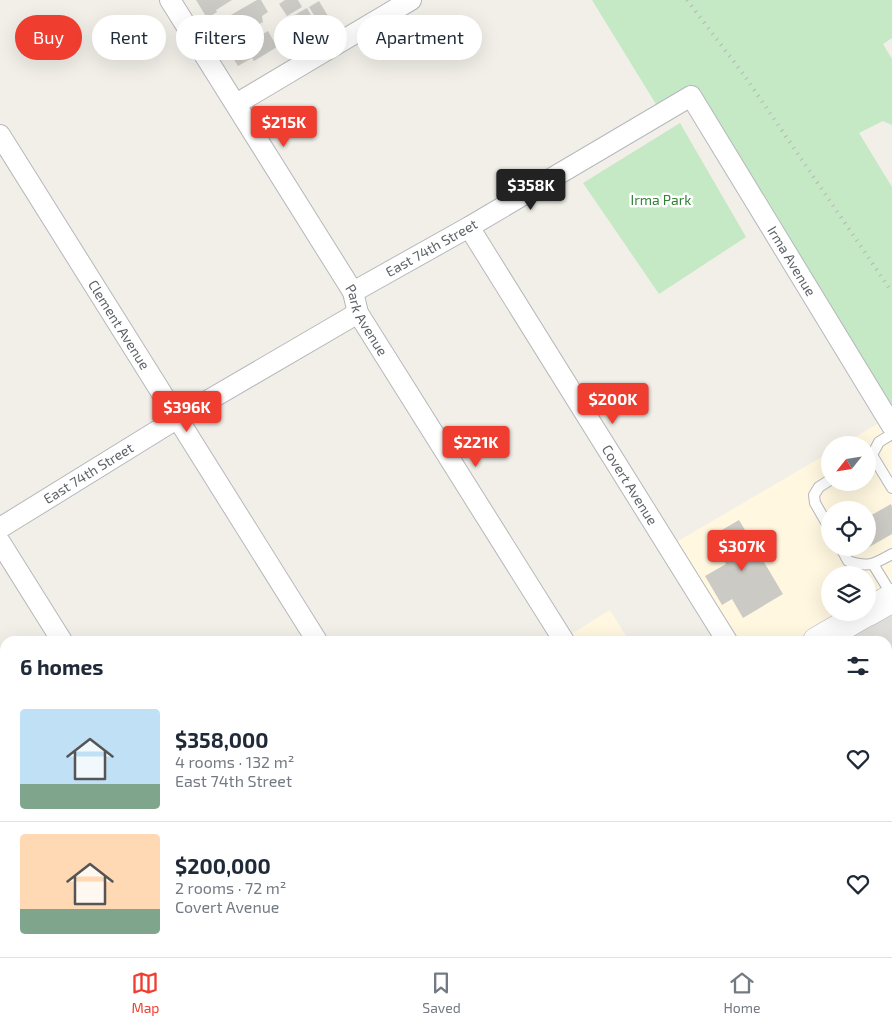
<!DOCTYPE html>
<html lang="en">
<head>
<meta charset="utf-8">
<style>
  body { margin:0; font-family:"Exo 2",sans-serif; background:#f6f6f7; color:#1f2937; height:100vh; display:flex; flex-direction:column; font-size:19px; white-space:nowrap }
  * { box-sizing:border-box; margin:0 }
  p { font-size:16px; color:#747a83 }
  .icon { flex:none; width:28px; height:28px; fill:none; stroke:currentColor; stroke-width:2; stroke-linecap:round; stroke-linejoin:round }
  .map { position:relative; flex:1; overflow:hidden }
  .drawer { position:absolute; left:0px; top:636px; width:892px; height:321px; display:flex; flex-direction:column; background:#fff; border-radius:15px 15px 0 0; box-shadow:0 5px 20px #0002 }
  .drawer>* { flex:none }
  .top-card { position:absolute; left:15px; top:15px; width:500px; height:45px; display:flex; gap:10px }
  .needle { width:32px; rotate:240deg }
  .tools { position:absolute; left:821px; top:436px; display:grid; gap:10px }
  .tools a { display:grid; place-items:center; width:55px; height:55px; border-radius:50%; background:#fff; box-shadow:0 5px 20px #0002; font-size:25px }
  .price { position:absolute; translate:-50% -42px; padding:0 11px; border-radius:5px; background:#ef3d30; color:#fff; font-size:16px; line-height:32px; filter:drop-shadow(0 1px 2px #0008) }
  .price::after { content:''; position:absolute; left:50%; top:30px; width:15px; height:11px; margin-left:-8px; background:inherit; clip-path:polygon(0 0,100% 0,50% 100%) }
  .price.active { background:#222; color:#fff }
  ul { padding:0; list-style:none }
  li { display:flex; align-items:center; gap:15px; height:125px; padding:0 20px }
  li+li { border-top:1px solid #e0e1e3 }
  li span { display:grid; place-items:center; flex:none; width:140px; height:100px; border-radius:5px; color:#555 }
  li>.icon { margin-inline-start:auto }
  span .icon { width:60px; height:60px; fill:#fffc; stroke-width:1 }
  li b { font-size:21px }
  h2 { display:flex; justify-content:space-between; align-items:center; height:60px; padding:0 20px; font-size:21px }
  .pill { padding:0 18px; border-radius:22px; background:#fff; box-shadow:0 5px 20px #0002; font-size:18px; line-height:45px }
  .pill.active { background:#ef3d30; color:#fff }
  .tabs { display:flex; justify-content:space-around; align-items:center; height:70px; border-top:1px solid #e0e1e3; background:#fff; font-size:14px; color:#747a83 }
  .tabs a { display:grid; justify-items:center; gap:2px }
  .tabs .active { color:#ef3d30 }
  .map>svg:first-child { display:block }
  .commercial { fill:#fff7df; fill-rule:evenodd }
  .industrial { fill:#e0deda }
  .green { fill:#c4e9c4 }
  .building { fill:#cccac5 }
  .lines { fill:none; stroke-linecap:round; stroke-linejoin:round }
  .service-casing { stroke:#b5b8bc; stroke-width:12 }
  .minor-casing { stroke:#b5b8bc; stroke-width:22 }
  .secondary-casing { stroke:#b6babf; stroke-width:29 }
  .service { stroke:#fff; stroke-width:10 }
  .minor { stroke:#fff; stroke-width:20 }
  .secondary { stroke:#fff; stroke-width:28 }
  .rail { stroke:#b6b7b8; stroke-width:4; stroke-dasharray:1 6; stroke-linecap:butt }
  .labels { text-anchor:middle; stroke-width:5; stroke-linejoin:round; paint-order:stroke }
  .park-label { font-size:14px; fill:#328335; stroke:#fff }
  .street-label { font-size:14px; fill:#5f6368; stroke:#fff }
</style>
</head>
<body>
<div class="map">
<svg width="892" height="957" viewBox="0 0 892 957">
  <rect width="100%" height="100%" fill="#f1efe8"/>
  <path class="commercial" d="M887,418l5,8v172l-24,14v-37h-38v37h37l-50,29h-90l-59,-94 162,-95v30h38v-37h-26zM830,510h38v38h-38z
    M610,610l19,31h-69z
    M29,952h346l2,5h-356z
    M472,953h33l-7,4h-24z"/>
  <path class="industrial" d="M892,598v208l-4,-7v-158h-71z"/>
  <path class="green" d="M592,0h300v38l-9,6 9,15v66l-9,-4 -24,12 33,54v239l-201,-329 -29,17z
    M680,123l66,114 -87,57 -76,-111z"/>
  <path class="building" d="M196,0h36l-16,10 1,2 -10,6z
    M257,0h4l7,12 -6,4 1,6 -16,9 1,3 -7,4 -3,-5 -18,10 -10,-16z
    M285,0h13l4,7 -15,9 -8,-12z
    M319,1l9,15 -10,6 -9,-15z
    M307,8l8,14 -18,11 -8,-15z
    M268,31l9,16 -23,14 -2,-3 -14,8 -8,-13z
    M891,504l1,3v27l-35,20 -5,-6h16v-31z
    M739,520l44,74 -40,24 -11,-19 -10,6 -17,-29 21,-12 -16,-27z
    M39,952h29l-8,5h-18z
    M341,952h25l3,5h-35z
    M380,952h25l2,5h-25z
    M448,952h12l3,5h-12z"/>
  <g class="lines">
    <defs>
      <path id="service" d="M872,455l7,-13 13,-8
        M868,457l4,-2 20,33
        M830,480l-11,7 -5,8 1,8 15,26
        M841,548l7,13c21,7 26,3 44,-7
        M873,564l19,31
        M888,689l4,-3
        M888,775l4,8"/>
      <g id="minor">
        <path id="s1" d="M170,0l183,292 5,21 206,328"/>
        <path d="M236,104l175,-104"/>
        <path id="s2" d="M0,135l317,506"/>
        <path id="s3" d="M469,227l258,414"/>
        <path id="s4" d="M353,292l116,-65 222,-131 201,330"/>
        <path id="s5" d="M0,528l178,-110 180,-105"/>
        <path d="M0,542l62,99"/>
        <path d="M0,820l5,-3"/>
        <path d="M251,952l3,5"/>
        <path d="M303,952l3,5"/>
        <path d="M570,952l3,5"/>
        <path d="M847,952l2,5"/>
      </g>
      <path id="secondary" d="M868,612l24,-14
        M817,641l50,-29
        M281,957l8,-5"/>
    </defs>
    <use href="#service" class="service-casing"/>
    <use href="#minor" class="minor-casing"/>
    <use href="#secondary" class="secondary-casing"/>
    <use href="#service" class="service"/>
    <use href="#minor" class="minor"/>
    <use href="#secondary" class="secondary"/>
    <path class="rail" d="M687,0l57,75 148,217"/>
  </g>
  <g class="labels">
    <g class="park-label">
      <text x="661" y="205">Irma Park</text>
    </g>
    <g class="street-label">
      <text dy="5" stroke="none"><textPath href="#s4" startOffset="90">East 74th Street</textPath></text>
      <text dy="5" stroke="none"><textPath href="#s4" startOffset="584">Irma Avenue</textPath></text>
      <text dy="5" stroke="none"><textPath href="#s1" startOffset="376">Park Avenue</textPath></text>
      <text dy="5" stroke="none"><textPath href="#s2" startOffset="224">Clement Avenue</textPath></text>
      <text dy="5" stroke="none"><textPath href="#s5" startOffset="104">East 74th Street</textPath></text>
      <text dy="5" stroke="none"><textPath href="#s3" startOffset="304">Covert Avenue</textPath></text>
    </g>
  </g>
</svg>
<div class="tools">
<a><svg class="needle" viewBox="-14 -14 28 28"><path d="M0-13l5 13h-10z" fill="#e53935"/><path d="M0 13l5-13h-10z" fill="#747a83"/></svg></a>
<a><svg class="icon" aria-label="locate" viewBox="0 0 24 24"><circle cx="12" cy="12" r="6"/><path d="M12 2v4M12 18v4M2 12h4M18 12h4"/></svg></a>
<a><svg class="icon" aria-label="layers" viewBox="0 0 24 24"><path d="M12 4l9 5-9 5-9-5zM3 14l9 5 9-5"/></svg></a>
</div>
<b class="price" style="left:284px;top:148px">$215K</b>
<b class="price active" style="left:531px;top:211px">$358K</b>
<b class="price" style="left:613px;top:425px">$200K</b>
<b class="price" style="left:187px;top:433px">$396K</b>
<b class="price" style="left:476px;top:468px">$221K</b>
<b class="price" style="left:742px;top:572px">$307K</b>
<div class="top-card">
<a class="pill active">Buy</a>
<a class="pill">Rent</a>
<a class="pill">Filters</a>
<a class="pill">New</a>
<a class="pill">Apartment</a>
</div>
<section class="drawer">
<h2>6 homes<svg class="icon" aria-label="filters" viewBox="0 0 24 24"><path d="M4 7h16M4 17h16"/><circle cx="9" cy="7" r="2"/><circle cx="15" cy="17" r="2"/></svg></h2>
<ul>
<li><span style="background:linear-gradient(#bfe0f5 75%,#7fa58c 0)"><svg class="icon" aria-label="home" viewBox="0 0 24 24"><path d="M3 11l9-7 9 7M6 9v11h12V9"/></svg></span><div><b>$358,000</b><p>4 rooms · 132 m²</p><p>East 74th Street</p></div><svg class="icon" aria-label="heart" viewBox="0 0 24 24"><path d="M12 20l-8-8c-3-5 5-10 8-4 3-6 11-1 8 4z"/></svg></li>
<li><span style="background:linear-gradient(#ffd9b3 75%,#7fa58c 0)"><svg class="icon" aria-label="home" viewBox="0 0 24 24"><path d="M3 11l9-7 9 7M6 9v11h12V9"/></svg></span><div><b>$200,000</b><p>2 rooms · 72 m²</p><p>Covert Avenue</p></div><svg class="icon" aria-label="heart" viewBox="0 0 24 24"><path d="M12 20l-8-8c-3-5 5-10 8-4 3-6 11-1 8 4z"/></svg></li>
</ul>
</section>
</div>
<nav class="tabs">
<a class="active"><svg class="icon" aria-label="map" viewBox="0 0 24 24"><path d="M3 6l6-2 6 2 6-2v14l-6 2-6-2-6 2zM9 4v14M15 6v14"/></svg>Map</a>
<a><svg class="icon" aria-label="saved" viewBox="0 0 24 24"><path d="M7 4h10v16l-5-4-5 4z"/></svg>Saved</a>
<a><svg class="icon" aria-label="home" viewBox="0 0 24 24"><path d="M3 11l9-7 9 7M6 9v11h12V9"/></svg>Home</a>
</nav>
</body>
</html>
